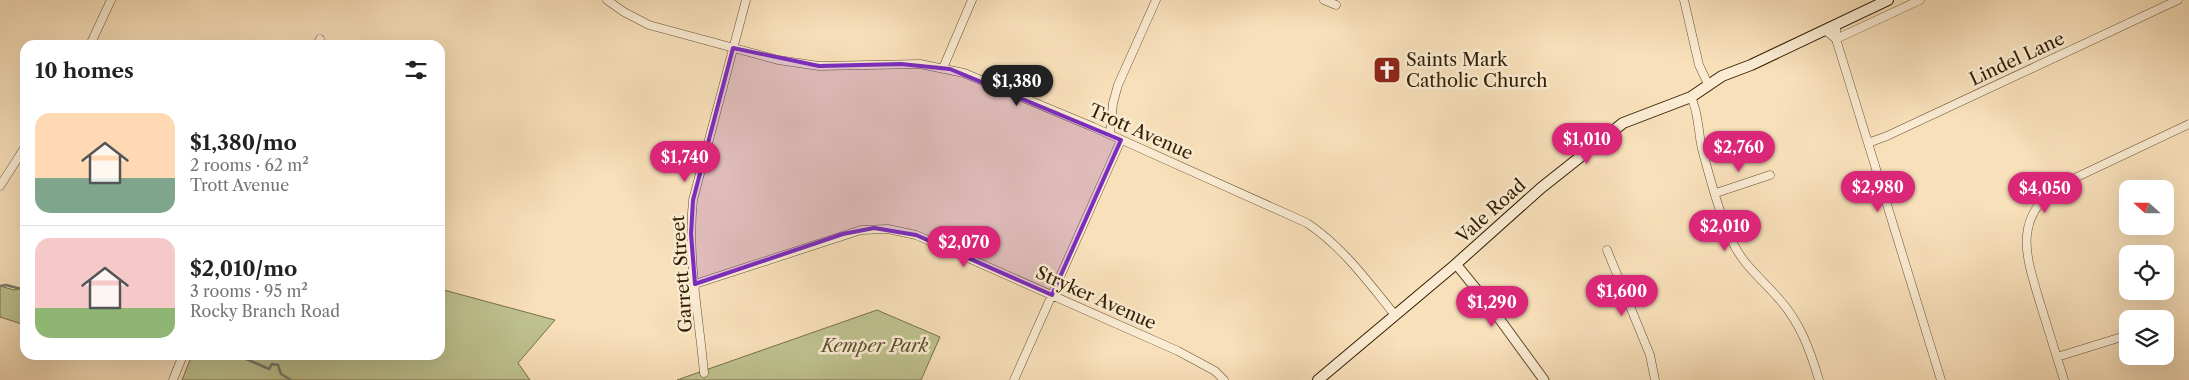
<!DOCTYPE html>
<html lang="en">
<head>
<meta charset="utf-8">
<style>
  body { margin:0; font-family:"Libre Caslon Text",serif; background:#f2f2f2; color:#222; height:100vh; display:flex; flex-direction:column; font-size:19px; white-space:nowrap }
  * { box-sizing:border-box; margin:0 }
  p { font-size:16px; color:#767676 }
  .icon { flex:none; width:28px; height:28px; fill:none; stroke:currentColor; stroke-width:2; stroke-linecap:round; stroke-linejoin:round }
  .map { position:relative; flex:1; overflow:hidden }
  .side { position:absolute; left:20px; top:40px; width:425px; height:320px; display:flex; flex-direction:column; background:#fff; border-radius:15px; box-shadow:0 5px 20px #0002 }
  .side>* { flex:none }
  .needle { width:32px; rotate:291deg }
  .fabs { position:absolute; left:2119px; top:180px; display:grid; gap:10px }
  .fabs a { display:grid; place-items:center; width:55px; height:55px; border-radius:10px; background:#fff; box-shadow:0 5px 20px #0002; font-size:25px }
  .price { position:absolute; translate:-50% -42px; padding:0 11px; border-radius:18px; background:#db2777; color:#fff; font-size:16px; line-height:32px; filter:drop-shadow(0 1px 2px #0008) }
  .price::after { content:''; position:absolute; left:50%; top:30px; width:15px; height:11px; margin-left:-8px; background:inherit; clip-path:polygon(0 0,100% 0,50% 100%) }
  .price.active { background:#222; color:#fff }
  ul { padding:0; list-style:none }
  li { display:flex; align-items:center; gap:15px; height:125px; padding:0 15px }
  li+li { border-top:1px solid #e0e0e0 }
  li span { display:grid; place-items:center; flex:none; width:140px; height:100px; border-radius:15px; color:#555 }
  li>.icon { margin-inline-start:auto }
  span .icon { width:60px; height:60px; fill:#fffc; stroke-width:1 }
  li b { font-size:21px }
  h2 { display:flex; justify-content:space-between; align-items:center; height:60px; padding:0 15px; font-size:21px }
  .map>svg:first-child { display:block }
  .green { fill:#bec28f; stroke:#787049 }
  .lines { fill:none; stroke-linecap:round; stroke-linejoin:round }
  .stream { stroke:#737d6b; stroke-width:2.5 }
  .minor-casing { stroke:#644e31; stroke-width:9 }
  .tertiary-casing { stroke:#644e31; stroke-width:11 }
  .secondary-casing { stroke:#331e03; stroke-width:12 }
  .minor { stroke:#faebd2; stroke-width:8 }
  .tertiary { stroke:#faebd2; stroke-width:9 }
  .secondary { stroke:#faebd2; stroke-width:10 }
  .marked { fill:#7b2cbf; fill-opacity:0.2; stroke:#7b2cbf; stroke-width:4; stroke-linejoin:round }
  .labels { text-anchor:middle; stroke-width:5; stroke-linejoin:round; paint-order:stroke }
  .street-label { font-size:18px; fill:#331e03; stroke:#faebd2 }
  .poi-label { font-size:18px; fill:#331e03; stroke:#faebd2; text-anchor:start }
  .park-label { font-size:18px; font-style:italic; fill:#5d4f2d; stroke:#faebd2 }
</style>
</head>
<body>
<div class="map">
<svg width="2189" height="380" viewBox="0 0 2189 380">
  <rect width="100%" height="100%" fill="#f8e0ba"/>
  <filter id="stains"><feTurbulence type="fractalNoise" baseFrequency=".004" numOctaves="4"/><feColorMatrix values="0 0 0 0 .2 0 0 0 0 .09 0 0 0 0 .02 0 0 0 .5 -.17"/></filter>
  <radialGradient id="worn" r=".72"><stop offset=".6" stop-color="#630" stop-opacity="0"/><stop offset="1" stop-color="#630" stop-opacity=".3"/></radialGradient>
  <path class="green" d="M0,286l14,4 11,-3v38l-25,-8z
    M440,289l115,31 -37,43 12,17h-348l10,-25h248z
    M877,310l63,27 -19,43h-244z"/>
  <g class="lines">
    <path class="stream" d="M0,286l6,-1 19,5
      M237,355l32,14 3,-5 6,1 3,9 10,6"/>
    <defs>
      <path id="minor" d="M607,0l17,12 25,13 129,35 41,6 101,-2 44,9 129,54 214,96c36,24 61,59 88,92
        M1324,0l12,5
        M1684,0l15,65 9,19
        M1920,0l-84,39 105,341
        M1825,30l11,9v-14
        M90,45l21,-45
        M317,45l3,-6
        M943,68l29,-68
        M1691,97c8,16 7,35 11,52 8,29 18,68 31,94 11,23 30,37 46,56 21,23 31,51 40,81
        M1110,135l3,-32 5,-18 38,-85
        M1868,143l19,-7 291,-136
        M0,186l25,-39
        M1716,193l54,-18
        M1607,250l43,105 5,25
        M695,284l166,-54 27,-1 28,6 262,116 37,20 9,9
        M2145,319l2,-4
        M2057,357l71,-22
        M704,373c-5,-57 -17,-115 -11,-173l53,-200
        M173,380l10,-25
        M1014,380l107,-240
        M2064,380c-8,-25 -15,-49 -23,-74 -14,-47 -30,-86 17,-120l131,-62"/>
      <path id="tertiary" d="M1456,264l34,42 54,74"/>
      <path id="secondary" d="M1318,380l138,-116 85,-76 82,-65 68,-26 31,-21 29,-11 137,-65"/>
    </defs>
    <use href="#minor" class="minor-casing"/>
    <use href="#tertiary" class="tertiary-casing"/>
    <use href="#secondary" class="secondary-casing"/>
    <use href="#minor" class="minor"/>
    <use href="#tertiary" class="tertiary"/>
    <use href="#secondary" class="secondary"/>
  </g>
  <path class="marked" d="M733,48l86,18 82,-2 49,5 171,71 -69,155 -136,-60 -42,-7 -31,6 -148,50 -4,-50 2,-34z"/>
  <defs>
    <symbol id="church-square" viewBox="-11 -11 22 22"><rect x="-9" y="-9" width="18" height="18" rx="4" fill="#8f2418" stroke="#faebd2"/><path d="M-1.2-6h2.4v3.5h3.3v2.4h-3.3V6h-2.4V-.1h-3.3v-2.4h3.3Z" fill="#fff"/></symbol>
  </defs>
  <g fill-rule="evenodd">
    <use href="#church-square" x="1371" y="54" width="32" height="32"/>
  </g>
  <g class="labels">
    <g class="street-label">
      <text transform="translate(2017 59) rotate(-25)" y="6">Lindel Lane</text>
      <text transform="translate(1141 132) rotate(24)" y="6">Trott Avenue</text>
      <text transform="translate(1491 211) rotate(-42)" y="6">Vale Road</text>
      <text transform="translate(682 274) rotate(-94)" y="6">Garrett Street</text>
      <text transform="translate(1096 298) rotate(24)" y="6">Stryker Avenue</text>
    </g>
    <g class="poi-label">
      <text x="1406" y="66">Saints Mark<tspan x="1406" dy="21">Catholic Church</tspan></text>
    </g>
    <g class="park-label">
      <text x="875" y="352">Kemper Park</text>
    </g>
  </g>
  <rect width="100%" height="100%" filter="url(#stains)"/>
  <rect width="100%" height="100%" fill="url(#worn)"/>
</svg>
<div class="fabs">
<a><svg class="needle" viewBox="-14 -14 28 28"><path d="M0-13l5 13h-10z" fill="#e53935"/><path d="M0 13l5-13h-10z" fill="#767676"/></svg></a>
<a><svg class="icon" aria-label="locate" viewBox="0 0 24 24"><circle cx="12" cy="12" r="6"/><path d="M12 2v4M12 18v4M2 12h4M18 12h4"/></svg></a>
<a><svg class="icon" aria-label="layers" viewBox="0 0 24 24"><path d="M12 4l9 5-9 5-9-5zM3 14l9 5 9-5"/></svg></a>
</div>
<b class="price active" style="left:1017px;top:107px">$1,380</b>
<b class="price" style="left:1587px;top:165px">$1,010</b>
<b class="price" style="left:1739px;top:173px">$2,760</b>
<b class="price" style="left:685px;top:183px">$1,740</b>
<b class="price" style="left:1878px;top:213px">$2,980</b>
<b class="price" style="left:2045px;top:214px">$4,050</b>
<b class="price" style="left:1725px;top:252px">$2,010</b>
<b class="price" style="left:964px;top:268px">$2,070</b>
<b class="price" style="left:1622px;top:317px">$1,600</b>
<b class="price" style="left:1492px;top:328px">$1,290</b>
<section class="side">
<h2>10 homes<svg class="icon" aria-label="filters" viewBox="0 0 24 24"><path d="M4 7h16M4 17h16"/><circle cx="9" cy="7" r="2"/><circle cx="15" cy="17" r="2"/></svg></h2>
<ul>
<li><span style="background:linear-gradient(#ffd9b3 65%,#7fa58c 0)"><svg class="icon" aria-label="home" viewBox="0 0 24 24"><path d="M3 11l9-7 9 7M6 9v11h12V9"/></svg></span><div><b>$1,380/mo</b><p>2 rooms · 62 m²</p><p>Trott Avenue</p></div></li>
<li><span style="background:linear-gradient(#f6c9c9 70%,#8fb573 0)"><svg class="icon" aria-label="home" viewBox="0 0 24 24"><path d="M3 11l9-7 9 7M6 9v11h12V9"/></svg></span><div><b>$2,010/mo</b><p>3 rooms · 95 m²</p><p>Rocky Branch Road</p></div></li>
</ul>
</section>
</div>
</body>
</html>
